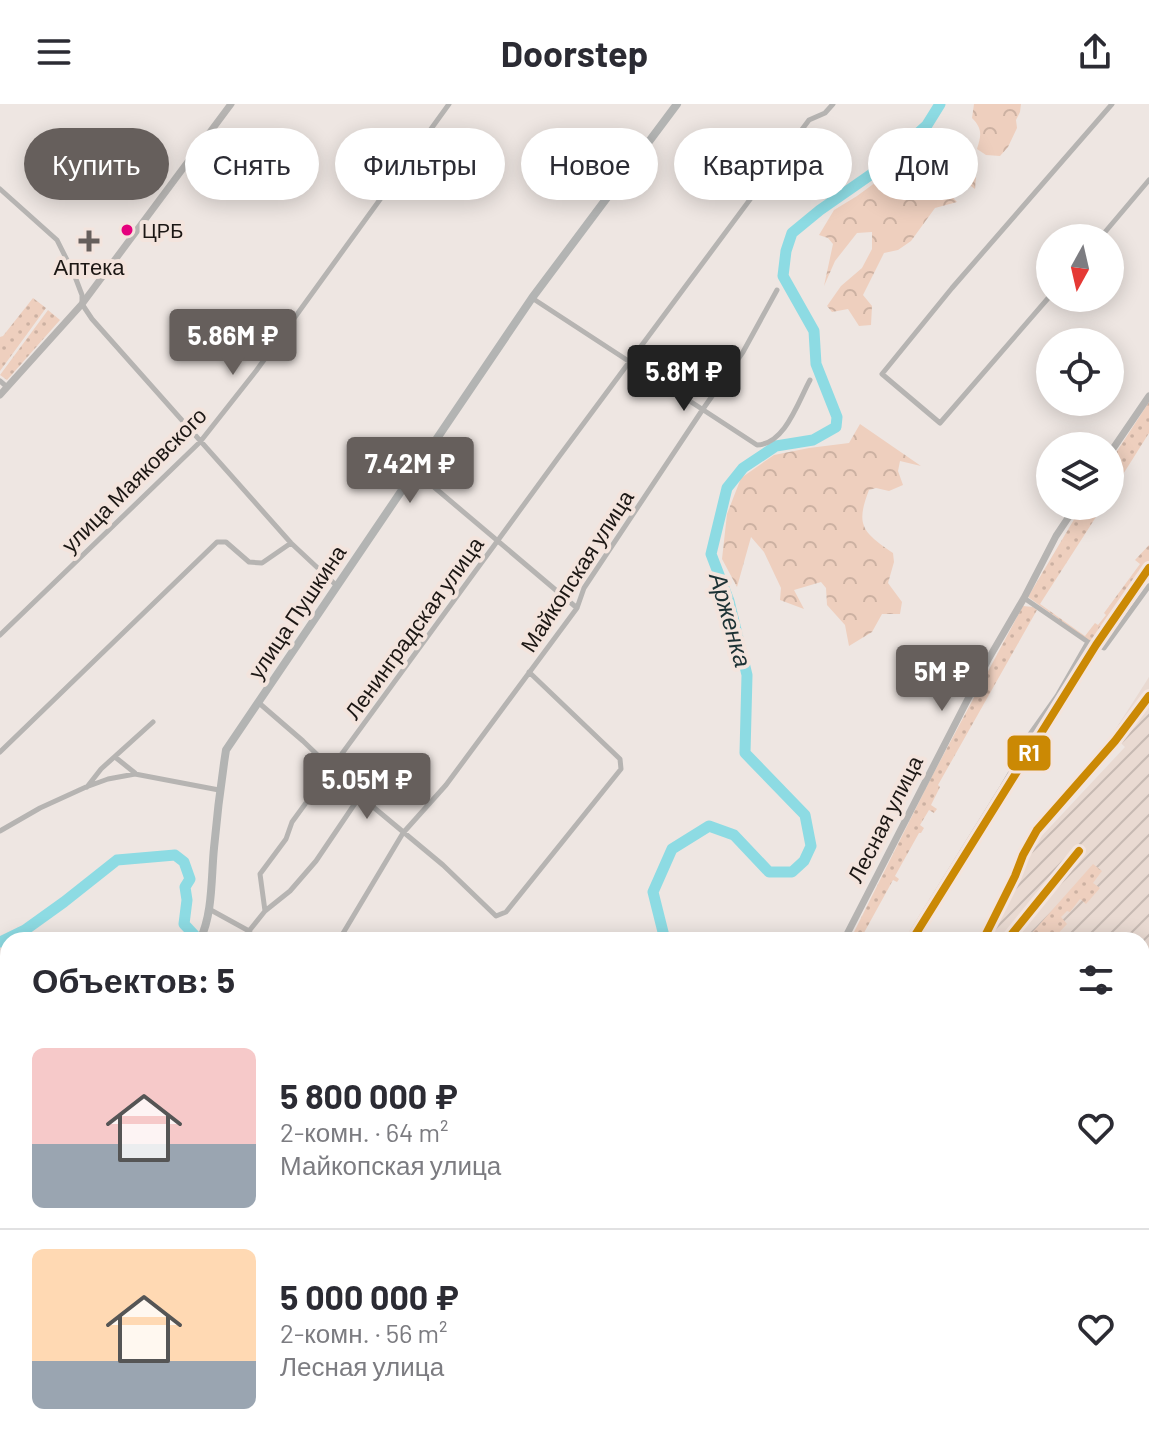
<!DOCTYPE html>
<html lang="ru">
<head>
<meta charset="utf-8">
<style>
  body { margin:0; font-family:Barlow,sans-serif; background:#f7f7f7; color:#2b2b33; height:100vh; display:flex; flex-direction:column; font-size:30px; white-space:nowrap }
  * { box-sizing:border-box; margin:0 }
  p { font-size:26px; color:#7c7c81 }
  .icon { flex:none; width:44px; height:44px; fill:none; stroke:currentColor; stroke-width:2; stroke-linecap:round; stroke-linejoin:round }
  .map { position:relative; flex:1; overflow:hidden }
  .details { position:absolute; left:0px; top:828px; width:1150px; height:512px; display:flex; flex-direction:column; background:#fff; border-radius:24px 24px 0 0; box-shadow:0 4px 20px #0003 }
  .details>* { flex:none }
  .banner { position:absolute; left:24px; top:24px; width:1102px; height:72px; display:flex; gap:16px }
  .needle { width:52px; rotate:188deg }
  .buttons { position:absolute; left:1036px; top:120px; display:grid; gap:16px }
  .buttons a { display:grid; place-items:center; width:88px; height:88px; border-radius:50%; background:#fff; box-shadow:0 4px 20px #0003; font-size:40px }
  .price { position:absolute; translate:-50% -68px; padding:0 18px; border-radius:8px; background:#665f5c; color:#fff; font-size:26px; line-height:52px; filter:drop-shadow(0 2px 4px #0008) }
  .price::after { content:''; position:absolute; left:50%; top:48px; width:24px; height:18px; margin-left:-12px; background:inherit; clip-path:polygon(0 0,100% 0,50% 100%) }
  .price.selected { background:#222; color:#fff }
  ul { padding:0; list-style:none }
  li { display:flex; align-items:center; gap:24px; height:200px; padding:0 32px }
  li+li { border-top:2px solid #e1e1e2 }
  li span { display:grid; place-items:center; flex:none; width:224px; height:160px; border-radius:12px; color:#555 }
  li>.icon { margin-inline-start:auto }
  span .icon { width:96px; height:96px; fill:#fffc; stroke-width:1 }
  li b { font-size:34px }
  h2 { display:flex; justify-content:space-between; align-items:center; height:96px; padding:0 32px; font-size:34px }
  .pill { padding:0 28px; border-radius:36px; background:#fff; box-shadow:0 4px 20px #0003; font-size:28px; line-height:72px }
  .pill.selected { background:#665f5c; color:#fff }
  header { display:flex; justify-content:space-between; align-items:center; height:104px; padding:0 32px; background:#fff; font-size:36px; font-weight:700 }
  .map>svg:first-child { display:block }
  .industrial { fill:url(#industrial-furrows) }
  .green { fill:url(#green-dots) }
  .forest { fill:url(#forest-crowns) }
  .lines { fill:none; stroke-linecap:round; stroke-linejoin:round }
  .river { stroke:#8ddbe3; stroke-width:11 }
  .minor { stroke:#b6b4b2; stroke-width:5 }
  .tertiary { stroke:#b6b4b2; stroke-width:7 }
  .secondary { stroke:#b3b4b3; stroke-width:8 }
  .rail-1-casing { stroke:#f3e4dd; stroke-width:14 }
  .rail-1 { stroke:#cb8904; stroke-width:8 }
  .bus-dot { fill:#e5007d; stroke:#f3e4dd; stroke-width:3 }
  .poi-dot { fill:#665f5c; stroke:#f3e4dd; stroke-width:3 }
  .labels { text-anchor:middle; stroke-width:8; stroke-linejoin:round; paint-order:stroke }
  .bus-label { font-size:20px; fill:#1c1714; stroke:#f3e4dd; text-anchor:start }
  .poi-label { font-size:22px; fill:#1c1714; stroke:#f3e4dd }
  .street-label { font-size:22px; fill:#1c1714; stroke:#f3e4dd }
  .water-label { font-size:24px; font-style:italic; fill:#1c3134; stroke:#f3e4dd }
  .line-badge { stroke:#f3e4dd; stroke-width:3 }
  .badge-label { font-size:22px; text-anchor:middle; font-weight:bold; fill:#fff }
</style>
</head>
<body>
<header><svg class="icon" aria-label="menu" viewBox="0 0 24 24"><path d="M4 6h16M4 12h16M4 18h16"/></svg>Doorstep<svg class="icon" aria-label="share" viewBox="0 0 24 24"><path d="M12 15V3M7 8l5-5 5 5M5 13v7h14v-7"/></svg></header>
<div class="map">
<svg width="1149" height="1340" viewBox="0 0 1149 1340">
  <defs>
    <pattern id="industrial-furrows" width="10" height="10" patternUnits="userSpaceOnUse" patternTransform="scale(2)"><rect width="10" height="10" fill="#e9dad2"/><path d="M-1 1l2-2M0 10L10 0M9 11l2-2" fill="none" stroke="#c7bab3"/></pattern>
    <pattern id="green-dots" width="8" height="8" patternUnits="userSpaceOnUse" patternTransform="scale(2)"><rect width="8" height="8" fill="#eecfbe"/><path d="M2 2h.1M6 6h.1" fill="none" stroke="#ccb1a2" stroke-width="1.8" stroke-linecap="round"/></pattern>
    <pattern id="forest-crowns" width="20" height="18" patternUnits="userSpaceOnUse" patternTransform="scale(2)"><rect width="20" height="18" fill="#eecfbe"/><path d="M2 6a3 3 0 1 1 6 0M12 15a3 3 0 1 1 6 0" fill="none" stroke="#ccb1a2"/></pattern>
  </defs>
  <rect width="100%" height="100%" fill="#eee6e2"/>
  <path class="industrial" d="M1149,573v333l-7,5v-75h-154l11,-18 37,-80 89,-95 -13,-12z"/>
  <path class="green" d="M33,194l13,10 -46,63v-34l3,-1z
    M48,206l12,10 -53,60 -7,-5z
    M1149,298v31l-39,62v-33z
    M1082,402h21l-63,98 45,32 10,-13 3,2 8,-10 -2,-2 36,-49 -5,-4 14,-15v21l-54,77 -10,-5 -57,-41z
    M1023,502l10,1 4,3 -99,175 2,2 -9,18 6,4 -3,4 -5,-3 -9,15 4,3 -3,5h-2l-24,43 4,3 -2,3 -4,-2 -33,60h-10l81,-162z
    M1093,760l9,7 -9,12 7,5 -14,16 -6,-5 -10,13 -3,-1 -6,6 6,7 -15,16h-15l-6,-6z"/>
  <path class="forest" d="M974,0h47l-1,8 -4,8 1,8 -9,19 -8,9 -14,-1 -9,-6c4,-13 6,-20 -5,-31z
    M926,30c11,19 31,31 50,43l-1,12 -14,-10 -16,10 12,13 -22,6 -24,33 -13,9 -14,3 -21,42 9,11 -1,19 -12,1 -11,-17 -16,3 -5,-6 14,-20 21,-18 10,-19v-17l-15,1 -22,28 -11,25 9,-42 -5,-6 -9,-3 15,-25 23,-14 64,-47z
    M860,320l61,42 -21,-5 -2,10 5,14 -14,6 -13,-3 -7,2c-14,36 -6,42 24,63l1,9 -6,21 14,19 -2,12h-18l-10,18 -23,14 -4,-21 -18,-20 -1,-17 -5,-6 -27,8 10,19 -24,-9 1,-12 -17,-36 -13,-15 -14,50 -15,-28 5,-45 14,-36 33,-23 35,-7 40,-5z
    M1149,1039v301h-215l7,-8h201v-283z"/>
  <g class="lines">
    <path class="river" d="M665,836l-12,-48 19,-43 37,-23 25,9 35,37h23l12,-11 7,-15 -6,-31 -60,-62 2,-78 -18,-74 -18,-47 16,-66 16,-20 33,-22 37,-6 23,-13 1,-10 -21,-53 -2,-33 -31,-55 3,-25 6,-18 28,-23 56,-39 51,-46 13,-21
      M0,838l25,-12 39,-28 53,-42 58,-5 9,7 6,17 -5,8 2,13 -3,24 15,16"/>
    <path class="minor" d="M0,85l57,51 17,34 8,21v9l10,15 199,224 46,43
      M1100,134l49,-58
      M1050,192l-110,127 -58,-49 70,-86 160,-184
      M532,194l225,147c28,-1 41,-43 53,-65
      M0,277l7,6
      M415,367l162,137
      M1024,494l64,44
      M0,531l200,-193 56,-71 193,-267
      M259,599l44,38 57,55 83,69 53,51 10,-4 115,-143 -1,-10 -91,-87
      M0,648l217,-210h9l23,20 13,1 29,-20
      M115,653l20,16
      M87,683l14,-18 52,-47
      M0,727l40,-23 46,-21 22,-8 27,-5 84,16
      M209,805l40,22 16,-20 25,-20 26,-30 44,-65
      M265,807l-5,-37 26,-35 6,-17 266,-364 251,-338 16,-7 8,-9
      M249,827l6,9
      M339,836l64,-107 43,-48 131,-177 7,-20 119,-179 40,-57 34,-62
      M907,836l95,-153 23,-39 3,-11 29,-41 31,-54 16,6 45,-62
      M1142,928l7,-6
      M0,1146l8,-13
      M189,1340l17,-8
      M362,1340l15,-8"/>
    <path class="tertiary" d="M0,291l82,-91 149,-200
      M1110,349l39,-57
      M844,836l145,-282 35,-60 32,-62 20,-30
      M0,1162l8,5
      M213,1332l4,8
      M314,1340l17,-8"/>
    <path class="secondary" d="M200,836c13,-27 11,-62 14,-92 3,-33 7,-66 12,-98l306,-452 145,-194
      M0,1049l8,-6"/>
    <defs>
      <path id="rail-1" d="M912,836l184,-295 53,-77
        M983,836l32,-64 8,-21 14,-25 78,-89 34,-45
        M1007,836l72,-89"/>
    </defs>
    <use href="#rail-1" class="rail-1-casing"/>
    <use href="#rail-1" class="rail-1"/>
  </g>
  <circle class="bus-dot" cx="127" cy="126" r="7"/>
  <path class="poi-dot" d="M85 125h8v8h8v8h-8v8h-8v-8h-8v-8h8z"/>
  <g class="labels">
    <g class="bus-label">
      <text x="142" y="134">ЦРБ</text>
    </g>
    <g class="poi-label">
      <text x="89" y="171">Аптека</text>
    </g>
    <g class="street-label">
      <text transform="translate(134 376) rotate(-45)" y="8">улица Маяковского</text>
      <text transform="translate(577 467) rotate(-57)" y="8">Майкопская улица</text>
      <text transform="translate(297 508) rotate(-56)" y="8">улица Пушкина</text>
      <text transform="translate(414 524) rotate(-54)" y="8">Ленинградская улица</text>
      <text transform="translate(885 715) rotate(-63)" y="8">Лесная улица</text>
    </g>
    <g class="water-label">
      <text transform="translate(730 516) rotate(74)" y="8">Арженка</text>
    </g>
  </g>
  <rect class="line-badge" x="1006" y="630" width="46" height="38" rx="8" fill="#cb8904"/>
  <g class="badge-label">
    <text x="1029" y="657">R1</text>
  </g>
</svg>
<div class="buttons">
<a><svg class="needle" viewBox="-14 -14 28 28"><path d="M0-13l5 13h-10z" fill="#e53935"/><path d="M0 13l5-13h-10z" fill="#7c7c81"/></svg></a>
<a><svg class="icon" aria-label="locate" viewBox="0 0 24 24"><circle cx="12" cy="12" r="6"/><path d="M12 2v4M12 18v4M2 12h4M18 12h4"/></svg></a>
<a><svg class="icon" aria-label="layers" viewBox="0 0 24 24"><path d="M12 4l9 5-9 5-9-5zM3 14l9 5 9-5"/></svg></a>
</div>
<b class="price" style="left:233px;top:273px">5.86M ₽</b>
<b class="price selected" style="left:684px;top:309px">5.8M ₽</b>
<b class="price" style="left:410px;top:401px">7.42M ₽</b>
<b class="price" style="left:942px;top:609px">5M ₽</b>
<b class="price" style="left:367px;top:717px">5.05M ₽</b>
<div class="banner">
<a class="pill selected">Купить</a>
<a class="pill">Снять</a>
<a class="pill">Фильтры</a>
<a class="pill">Новое</a>
<a class="pill">Квартира</a>
<a class="pill">Дом</a>
</div>
<section class="details">
<h2>Объектов: 5<svg class="icon" aria-label="filters" viewBox="0 0 24 24"><path d="M4 7h16M4 17h16"/><circle cx="9" cy="7" r="2"/><circle cx="15" cy="17" r="2"/></svg></h2>
<ul>
<li><span style="background:linear-gradient(#f6c9c9 60%,#9aa5b1 0)"><svg class="icon" aria-label="home" viewBox="0 0 24 24"><path d="M3 11l9-7 9 7M6 9v11h12V9"/></svg></span><div><b>5 800 000 ₽</b><p>2-комн. · 64 m²</p><p>Майкопская улица</p></div><svg class="icon" aria-label="heart" viewBox="0 0 24 24"><path d="M12 20l-8-8c-3-5 5-10 8-4 3-6 11-1 8 4z"/></svg></li>
<li><span style="background:linear-gradient(#ffd9b3 70%,#9aa5b1 0)"><svg class="icon" aria-label="home" viewBox="0 0 24 24"><path d="M3 11l9-7 9 7M6 9v11h12V9"/></svg></span><div><b>5 000 000 ₽</b><p>2-комн. · 56 m²</p><p>Лесная улица</p></div><svg class="icon" aria-label="heart" viewBox="0 0 24 24"><path d="M12 20l-8-8c-3-5 5-10 8-4 3-6 11-1 8 4z"/></svg></li>
</ul>
</section>
</div>
</body>
</html>
